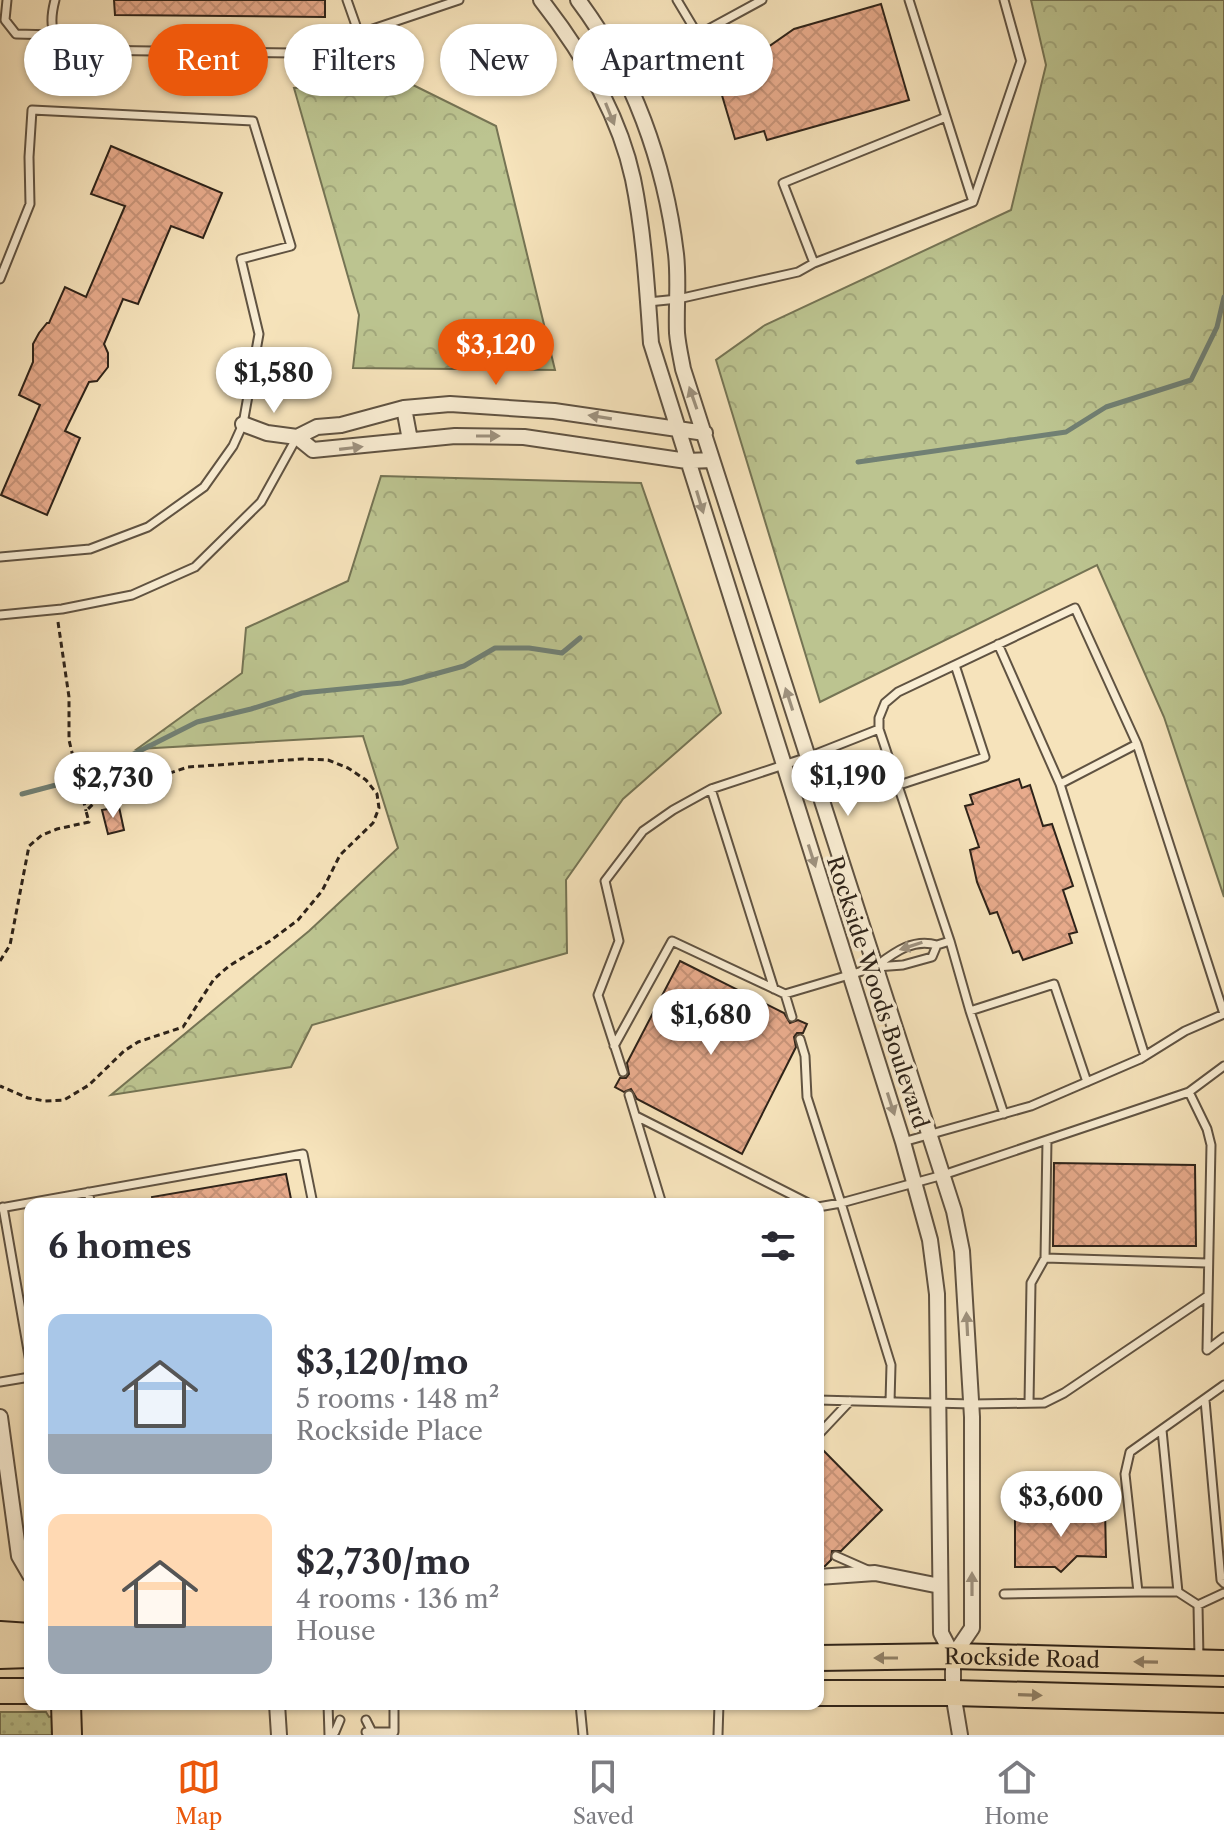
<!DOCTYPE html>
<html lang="en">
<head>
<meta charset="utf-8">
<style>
  body { margin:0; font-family:"Libre Caslon Text",serif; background:#f2f2f3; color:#2b2b33; height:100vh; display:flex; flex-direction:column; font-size:30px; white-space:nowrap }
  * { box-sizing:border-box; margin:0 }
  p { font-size:26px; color:#7c7c81 }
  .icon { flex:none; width:44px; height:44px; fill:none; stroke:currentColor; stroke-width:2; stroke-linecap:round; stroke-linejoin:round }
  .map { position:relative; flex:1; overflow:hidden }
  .side { position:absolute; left:24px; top:1198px; width:800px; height:512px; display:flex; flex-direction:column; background:#fff; border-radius:16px; box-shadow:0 2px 6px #0004 }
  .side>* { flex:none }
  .guide { position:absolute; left:24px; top:24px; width:800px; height:72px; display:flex; gap:16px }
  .price { position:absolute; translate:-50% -68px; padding:0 18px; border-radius:28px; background:#fff; color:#222; font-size:26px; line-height:52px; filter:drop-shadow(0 2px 4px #0008) }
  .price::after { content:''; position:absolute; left:50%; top:48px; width:24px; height:18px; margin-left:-12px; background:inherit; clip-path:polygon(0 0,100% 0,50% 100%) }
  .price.active { background:#ea580c; color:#fff }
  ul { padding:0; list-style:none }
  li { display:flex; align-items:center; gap:24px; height:200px; padding:0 24px }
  li span { display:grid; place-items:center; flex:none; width:224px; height:160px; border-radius:16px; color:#555 }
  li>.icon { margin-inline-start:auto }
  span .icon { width:96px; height:96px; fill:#fffc; stroke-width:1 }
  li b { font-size:34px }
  h2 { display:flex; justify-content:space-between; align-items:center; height:96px; padding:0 24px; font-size:34px }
  .tag { padding:0 28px; border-radius:36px; background:#fff; box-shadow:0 2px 6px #0004; font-size:28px; line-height:72px }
  .tag.active { background:#ea580c; color:#fff }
  .menu { display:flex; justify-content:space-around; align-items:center; height:112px; border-top:2px solid #e1e1e2; background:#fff; font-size:22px; color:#7c7c81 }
  .menu a { display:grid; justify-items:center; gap:4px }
  .menu .active { color:#ea580c }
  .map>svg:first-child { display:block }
  .grass { fill:url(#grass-dots); stroke:#757454; stroke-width:2 }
  .forest { fill:url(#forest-crowns); stroke:#757454; stroke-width:2 }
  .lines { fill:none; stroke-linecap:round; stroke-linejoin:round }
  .stream { stroke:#718074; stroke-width:5 }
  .building { fill:url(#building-cross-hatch); stroke:#2e2319; stroke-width:2 }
  .lane-casing { stroke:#605342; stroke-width:11 }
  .street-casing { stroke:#605342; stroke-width:18 }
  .primary-casing { stroke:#2e2319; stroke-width:28 }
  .highway-casing { stroke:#2e2319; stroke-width:32 }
  .path { stroke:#2e2319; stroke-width:3; stroke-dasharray:6 4; stroke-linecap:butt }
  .lane { stroke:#f9edd3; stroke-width:7 }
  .street { stroke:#f9edd3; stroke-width:14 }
  .primary { stroke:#f6e3bb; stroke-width:24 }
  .highway { stroke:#f6e3bb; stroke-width:28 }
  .oneway { fill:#9e927f }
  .oneway2 { fill:#92836a }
  .labels { text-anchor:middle; stroke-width:7; stroke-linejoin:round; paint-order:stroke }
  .street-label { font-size:22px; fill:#2e2319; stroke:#f9edd3 }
</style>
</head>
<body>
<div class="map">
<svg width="1224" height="1735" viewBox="0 0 1224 1735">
  <defs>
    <pattern id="grass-dots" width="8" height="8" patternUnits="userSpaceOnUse" patternTransform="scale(2)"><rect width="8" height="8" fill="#bcc490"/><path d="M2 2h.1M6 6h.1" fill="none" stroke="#a2a87c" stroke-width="1.8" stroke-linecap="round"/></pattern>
    <pattern id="forest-crowns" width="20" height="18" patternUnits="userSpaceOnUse" patternTransform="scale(2)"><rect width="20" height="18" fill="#bcc490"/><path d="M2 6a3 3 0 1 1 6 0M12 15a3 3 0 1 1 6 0" fill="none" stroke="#a2a87c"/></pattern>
    <pattern id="building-cross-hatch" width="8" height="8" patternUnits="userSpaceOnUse" patternTransform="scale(2)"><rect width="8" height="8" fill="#e8ab8c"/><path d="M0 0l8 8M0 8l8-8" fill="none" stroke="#c79378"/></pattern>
  </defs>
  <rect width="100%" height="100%" fill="#f6e3bb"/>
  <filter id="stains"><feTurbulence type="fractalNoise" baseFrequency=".0025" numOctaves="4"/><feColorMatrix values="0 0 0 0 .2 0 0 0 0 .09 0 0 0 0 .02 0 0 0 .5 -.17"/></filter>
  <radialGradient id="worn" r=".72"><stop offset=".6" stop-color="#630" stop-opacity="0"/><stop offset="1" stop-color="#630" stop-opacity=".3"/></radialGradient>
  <path class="grass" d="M0,1712h46l3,5 5,-1v19h-54z"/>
  <path class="forest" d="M1031,0h193v897l-60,-180 -67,-152 -277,137 -104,-342 49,-35 246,-115 35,-145z
    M411,84l85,42 59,244 -202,-2 6,-53 -65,-227z
    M381,476l260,7 80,230 -98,86 -57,81 1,73 -255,72 -21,42 -180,28 198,-164 89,-83 -35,-112 -226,13 105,-76 4,-45 102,-47z"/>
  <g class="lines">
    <path class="stream" d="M858,462l208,-30 40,-25 85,-27 26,-53 7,-30
      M22,794l68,-18 107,-54 54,-13 51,-16 100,-10 62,-17 31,-18h34l33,5 18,-15"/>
  </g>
  <path class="building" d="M114,0h211v17l-210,-2z
    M881,4l28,96 -142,40 -3,-9 -29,8 -17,-57 76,-53z
    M111,146l111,47 -19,45 -32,-12 -33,78 -15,-5 -19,45 4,9v14l-11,14 -8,1 -24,49 15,7 -33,77 -46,-20 39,-90 -21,-10 14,-33v-18l6,-11 8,-10h2l16,-36 21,10 39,-91 -34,-12z
    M1019,779l3,9 8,-3 13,41 9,-2 21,62 -10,4 14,42 -8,2 3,9 -49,17 -4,-9 -6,2 -16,-41 -7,2 -13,-32 -7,-32 9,-3 -14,-41 8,-2 -3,-9z
    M119,807l5,23 -16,4 -6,-24z
    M680,961l104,52 6,10 8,-3 9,4 -4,9h-6l-3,4 2,10 -54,107 -105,-55 -6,-10 -7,3 -9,-5 5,-9h6l3,-4 -2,-11z
    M1054,1163l141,2 1,81h-143z
    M286,1174l6,30h-139l-1,-7z
    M818,1445l64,65 -41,41h-9l-1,9 -6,6 -7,1z
    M1105,1508l1,49 -29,-1 -16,16 -6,-5h-40v-47h42v-11z"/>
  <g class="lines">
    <defs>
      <path id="lane" d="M7,0l-2,20 11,14 39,1
        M55,0c-8,31 -2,44 30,50l208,3 53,-15 113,-38
        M347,0l12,34
        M677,0l21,35
        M909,0l64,202
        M598,85l26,-10 138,-75
        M814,263l-31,-80 163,-66
        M0,279l30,-75 -1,-47 3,-47 221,11 38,125 -50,13 18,75 -16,90 -10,22 -29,41 -56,40 -58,22 -90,8
        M648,302l30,-3 120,-27 16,-9 159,-61 48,-141 -17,-61
        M0,615l62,-6 70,-14 63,-28 66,-65 36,-65
        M998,644l62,140 85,272
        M1060,784l77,-40
        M896,786l89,-29 -30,-92
        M950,941l-71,-212v-11l6,-15 13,-11 177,-84 62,136 87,270
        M937,945l13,-4 20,70 34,103
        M774,989l-63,-200 97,-32 71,-28
        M785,994l7,23
        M970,1011l84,-27 33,98
        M800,1039l5,17 2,41 34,106 102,-28 246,-83 35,-26
        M614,1046l58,-105 113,53 91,-27 27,-2 29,-8 5,-12c-24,-7 -42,7 -61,21
        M623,1072l-25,-77 21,-54 -14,-60 38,-50 30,-21 38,-21
        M1189,1092l18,37 4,16 -4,205
        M629,1095l33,109
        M636,1116l174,88
        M903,1142l128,-36 109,-47 45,-28 39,-17
        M88,1192l3,12
        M3,1207l27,155
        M818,1207l23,-4 50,162 -1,37
        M0,1208l303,-54 10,50
        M1045,1258l162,5
        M1207,1350l17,-13
        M0,1382l30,-5
        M818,1400l154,4 72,-1 20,-10 142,-96
        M1205,1400l16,180 3,3
        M1029,1403l2,-120 14,-25 2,-118
        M1162,1430l16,162
        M818,1435l32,-34
        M836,1556l34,15
        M1004,1594l134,-2
        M1198,1605l26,-12
        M1199,1659l-1,-54 -20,-13h-40l-13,-118 5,-22 94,-67
        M328,1704l1,31
        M580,1704l3,31
        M366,1720l6,12h-6
        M329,1732h6l5,-12
        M371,1735l1,-3h22v-28
        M718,1735l1,-31"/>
      <path id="street" d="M541,0c40,51 78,114 92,179 11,54 14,109 18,164l252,799 27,98 7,54 4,339 12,23v37l7,42
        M578,0c55,73 87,163 98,254 3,26 0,53 1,79 1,12 4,25 6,36l271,842 8,40 10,166v211l-19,28
        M404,408l6,32
        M243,424l24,9 30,4 16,13 142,-14 69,1 163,24 25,-1
        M297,437l20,-10 24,-2 63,-17 46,-4 104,7 151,22
        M0,1417l19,139 11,19
        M818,1577l57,-4 65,13
        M277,1704l2,31"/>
      <g id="primary">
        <path d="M0,1656l30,-1"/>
        <path id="s1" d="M818,1658l135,-2 271,7"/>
        <path d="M0,1691h30"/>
        <path d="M818,1693h135l271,7"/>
      </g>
      <path id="highway" d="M0,1636l30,2
        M66,1704l1,31"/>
    </defs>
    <use href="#lane" class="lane-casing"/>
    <use href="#street" class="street-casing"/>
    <use href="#primary" class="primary-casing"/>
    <use href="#highway" class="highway-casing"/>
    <path class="path" d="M58,622l11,75v43l17,71
      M0,961l10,-16 19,-99 13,-11 15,-6 32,-7 -3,-11 15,-15 87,-29 115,-8 25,1 20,8 18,12 11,14 2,14 -6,15 -33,32 -18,36 -24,29 -28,21 -41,25 -15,13 -31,48 -45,15 -14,9 -35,34 -25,15 -19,1 -17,-3 -28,-12"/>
    <use href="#lane" class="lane"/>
    <use href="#street" class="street"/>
    <use href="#primary" class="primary"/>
    <use href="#highway" class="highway"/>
  </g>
  <defs><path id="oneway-solid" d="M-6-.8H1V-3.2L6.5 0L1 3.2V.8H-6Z" transform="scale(2)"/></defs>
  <g class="oneway">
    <use href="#oneway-solid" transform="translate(610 114) rotate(68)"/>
    <use href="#oneway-solid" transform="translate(693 398) rotate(-109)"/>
    <use href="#oneway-solid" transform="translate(600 417) rotate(-171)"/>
    <use href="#oneway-solid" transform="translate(488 436)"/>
    <use href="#oneway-solid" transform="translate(351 448) rotate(-7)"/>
    <use href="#oneway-solid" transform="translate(700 502) rotate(73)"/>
    <use href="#oneway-solid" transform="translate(789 699) rotate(-108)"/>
    <use href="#oneway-solid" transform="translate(812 856) rotate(72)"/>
    <use href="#oneway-solid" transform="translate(911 946) rotate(162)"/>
    <use href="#oneway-solid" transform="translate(891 1104) rotate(72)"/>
    <use href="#oneway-solid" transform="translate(967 1324) rotate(-93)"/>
    <use href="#oneway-solid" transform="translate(972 1584) rotate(-90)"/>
  </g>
  <g class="oneway2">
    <use href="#oneway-solid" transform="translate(886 1658) rotate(-180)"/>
    <use href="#oneway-solid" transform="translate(1146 1662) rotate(-179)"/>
    <use href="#oneway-solid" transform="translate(1030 1695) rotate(2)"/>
  </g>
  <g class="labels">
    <g class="street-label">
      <text transform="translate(878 992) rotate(72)" y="8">Rockside Woods Boulevard</text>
      <text dy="8" stroke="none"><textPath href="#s1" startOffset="204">Rockside Road</textPath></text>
    </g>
  </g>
  <rect width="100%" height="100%" filter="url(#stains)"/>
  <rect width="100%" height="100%" fill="url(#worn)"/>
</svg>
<b class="price active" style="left:496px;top:387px">$3,120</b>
<b class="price" style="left:274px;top:415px">$1,580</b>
<b class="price" style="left:848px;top:818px">$1,190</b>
<b class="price" style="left:113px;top:820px">$2,730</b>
<b class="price" style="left:711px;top:1057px">$1,680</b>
<b class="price" style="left:1061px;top:1539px">$3,600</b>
<div class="guide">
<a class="tag">Buy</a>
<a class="tag active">Rent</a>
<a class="tag">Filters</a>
<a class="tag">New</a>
<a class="tag">Apartment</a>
</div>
<section class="side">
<h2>6 homes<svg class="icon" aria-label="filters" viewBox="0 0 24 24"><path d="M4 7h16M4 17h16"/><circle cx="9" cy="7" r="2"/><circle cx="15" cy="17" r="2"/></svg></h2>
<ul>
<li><span style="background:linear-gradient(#a9c7e8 75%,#9aa5b1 0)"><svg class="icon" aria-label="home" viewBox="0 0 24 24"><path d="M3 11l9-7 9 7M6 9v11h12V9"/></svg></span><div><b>$3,120/mo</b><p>5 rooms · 148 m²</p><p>Rockside Place</p></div></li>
<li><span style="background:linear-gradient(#ffd9b3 70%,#9aa5b1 0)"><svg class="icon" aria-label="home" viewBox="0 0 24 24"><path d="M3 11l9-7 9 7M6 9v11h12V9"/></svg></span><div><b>$2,730/mo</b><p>4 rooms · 136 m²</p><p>House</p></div></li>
</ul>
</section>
</div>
<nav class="menu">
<a class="active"><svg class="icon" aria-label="map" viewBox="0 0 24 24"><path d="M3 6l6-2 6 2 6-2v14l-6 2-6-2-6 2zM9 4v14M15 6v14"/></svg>Map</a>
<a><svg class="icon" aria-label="saved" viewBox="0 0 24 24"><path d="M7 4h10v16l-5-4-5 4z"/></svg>Saved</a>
<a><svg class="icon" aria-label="home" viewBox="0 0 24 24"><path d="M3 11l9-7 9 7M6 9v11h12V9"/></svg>Home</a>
</nav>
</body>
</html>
